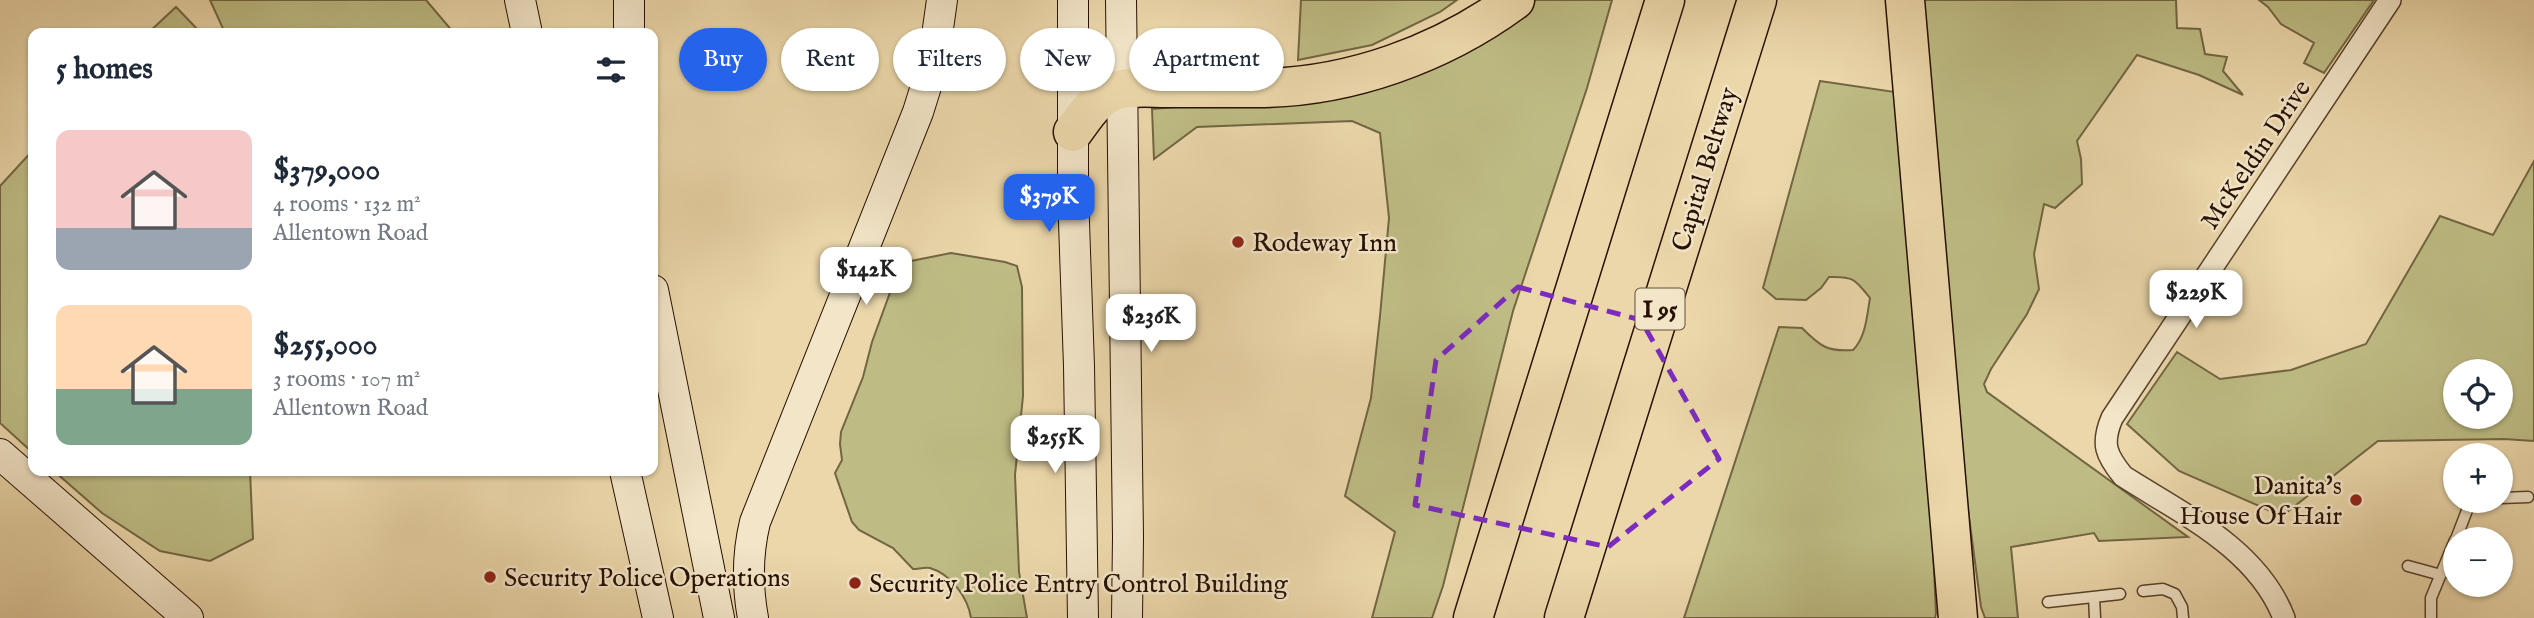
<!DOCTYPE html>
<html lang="en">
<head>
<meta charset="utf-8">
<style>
  body { margin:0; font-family:"IM FELL English",serif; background:#f6f6f7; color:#1f2937; height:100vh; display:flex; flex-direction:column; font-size:26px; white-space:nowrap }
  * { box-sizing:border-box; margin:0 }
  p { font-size:23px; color:#747a83 }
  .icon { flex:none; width:38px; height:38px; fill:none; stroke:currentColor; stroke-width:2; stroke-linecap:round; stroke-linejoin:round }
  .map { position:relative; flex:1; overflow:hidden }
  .panel { position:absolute; left:28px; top:28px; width:630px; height:448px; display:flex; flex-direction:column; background:#fff; border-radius:14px; box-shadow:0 2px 5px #0004 }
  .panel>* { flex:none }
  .banner { position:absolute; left:679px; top:28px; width:665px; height:63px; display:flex; gap:14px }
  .tools { position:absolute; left:2443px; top:359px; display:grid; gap:14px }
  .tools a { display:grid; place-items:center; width:70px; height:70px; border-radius:50%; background:#fff; box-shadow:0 2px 5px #0004; font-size:35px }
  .price { position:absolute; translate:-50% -60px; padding:0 16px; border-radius:14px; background:#fff; color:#222; font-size:23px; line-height:46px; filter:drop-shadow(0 2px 4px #0008) }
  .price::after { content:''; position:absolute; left:50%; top:42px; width:21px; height:16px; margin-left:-10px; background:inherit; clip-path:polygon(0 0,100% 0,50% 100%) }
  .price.selected { background:#2563eb; color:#fff }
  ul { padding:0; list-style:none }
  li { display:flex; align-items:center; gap:21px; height:175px; padding:0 28px }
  li span { display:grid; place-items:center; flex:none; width:196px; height:140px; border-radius:14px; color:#555 }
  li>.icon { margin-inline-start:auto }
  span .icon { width:84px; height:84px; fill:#fffc; stroke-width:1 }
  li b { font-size:30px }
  h2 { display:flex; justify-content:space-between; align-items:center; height:84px; padding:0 28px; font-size:30px }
  .pill { padding:0 24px; border-radius:32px; background:#fff; box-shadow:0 2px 5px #0004; font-size:24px; line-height:63px }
  .pill.selected { background:#2563eb; color:#fff }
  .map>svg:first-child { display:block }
  .green { fill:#bebc84; stroke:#726643; stroke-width:2; fill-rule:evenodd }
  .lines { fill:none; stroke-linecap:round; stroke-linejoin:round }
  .lane-casing { stroke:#58422c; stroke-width:13 }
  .street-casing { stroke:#58422c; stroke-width:24 }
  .secondary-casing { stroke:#271002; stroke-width:32 }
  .highway-casing { stroke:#271002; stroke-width:41 }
  .lane { stroke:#f2e5c8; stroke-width:10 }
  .street { stroke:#f2e5c8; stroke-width:21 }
  .secondary { stroke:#f2e5c8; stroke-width:30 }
  .highway { stroke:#ebd7aa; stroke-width:38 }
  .marked { fill:none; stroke:#7b2cbf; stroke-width:5; stroke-dasharray:14 9; stroke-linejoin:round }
  .poi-dot { fill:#8f2418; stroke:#f2e5c8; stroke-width:2.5 }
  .labels { text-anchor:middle; stroke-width:5; stroke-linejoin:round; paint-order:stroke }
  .shield { fill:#f2e5c8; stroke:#64503d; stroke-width:2 }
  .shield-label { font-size:24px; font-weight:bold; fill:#271002 }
  .street-label { font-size:26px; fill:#271002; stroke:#f2e5c8 }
  .poi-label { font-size:26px; fill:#271002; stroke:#f2e5c8; text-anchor:start }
</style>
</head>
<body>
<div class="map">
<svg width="2534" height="618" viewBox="0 0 2534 618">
  <rect width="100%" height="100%" fill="#ebd7aa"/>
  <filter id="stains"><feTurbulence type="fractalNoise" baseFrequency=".00286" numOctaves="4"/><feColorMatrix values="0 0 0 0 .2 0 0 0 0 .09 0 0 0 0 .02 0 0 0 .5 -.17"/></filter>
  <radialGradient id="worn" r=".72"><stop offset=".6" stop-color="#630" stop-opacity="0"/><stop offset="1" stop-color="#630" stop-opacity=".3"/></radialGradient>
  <path class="green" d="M210,0h216l28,33h-229z
    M1301,0h156l-17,12 -68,33 -74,15z
    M1527,0h85l-25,88 -74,223 -70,275 -11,32h-60l23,-86 -50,-36 26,-98 9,-82 9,-98 -9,-85 -28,-12 -155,6 -43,32 -2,-50 81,-7z
    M1922,0h254l1,28 23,1 5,25 22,3 -4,14 20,24 -44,-20 -62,-20 -60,86 4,18 1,25 -27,24 -11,-4 -10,50 5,35 -12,25 -36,55 -7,15 3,8 201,145 -89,4 -5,-8 -83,14 7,71h-33l-4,-11 -14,-105z
    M2259,0h115l-50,73 -20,-10 10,-20 -33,-19 -13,-17z
    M176,7l25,26h-53z
    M1820,81l75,11 37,436 4,85 -1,5h-251l95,-291 23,1c18,18 25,24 51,22 13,-13 14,-35 17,-52 -15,-19 -17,-22 -41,-21l-8,11 -15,12 -30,-1 -13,-11z
    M33,150v303l-33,-30v-237z
    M2534,161v280l-30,-2 -126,2 -96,75 -103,-45 -52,-47 50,-72 43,27 71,-9 75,-26 74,-128 53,19zM2455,371h46v45h-46z
    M951,253l54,9 12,4 5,21 1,109 -8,79 4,97 8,46h-56c-3,-20 -20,-44 -41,-50 -5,-1 -12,1 -17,1l-20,-21 -34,-18 -7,-8 -17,-49 7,-13 -2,-16 1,-12 22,-55 9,-35 23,-63 6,-10 10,-8z
    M54,471h196l3,68 -43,22 -50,-10 -58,-38z"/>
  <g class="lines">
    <defs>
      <path id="lane" d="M2501,498l27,-1
        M2456,539l15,-39
        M2408,566l33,9
        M2143,591l20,-2 12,5 7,13 1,11
        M2094,597l1,21
        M2048,602l72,-8
        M2431,618v-20l24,-58"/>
      <path id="street" d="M2284,618c-27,-70 -102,-104 -161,-142 -17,-21 -22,-32 -11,-58l278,-418"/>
      <path id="secondary" d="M520,0l7,33
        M1073,0v194l6,172 4,252
        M1121,0l7,537 -1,81
        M629,33v-33
        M653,290l66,328
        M0,454l188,164
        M625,471l33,147
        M753,618c-6,-33 -6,-63 2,-96l163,-410 15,-48 9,-64"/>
      <path id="highway" d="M1905,0l53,618
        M1073,132c12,-16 24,-37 45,-42 15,-4 33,-2 48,-2 30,0 61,0 91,0 91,0 185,-34 258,-88
        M1473,618l192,-618
        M1564,618l193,-618"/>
    </defs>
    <use href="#lane" class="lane-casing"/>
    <use href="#street" class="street-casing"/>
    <use href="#secondary" class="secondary-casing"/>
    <use href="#highway" class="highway-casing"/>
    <use href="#lane" class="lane"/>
    <use href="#street" class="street"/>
    <use href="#secondary" class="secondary"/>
    <use href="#highway" class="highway"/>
  </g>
  <path class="marked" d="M1518,287l123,33 78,139 -111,88 -193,-42 21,-145z"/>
  <g class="poi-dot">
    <circle cx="1238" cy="242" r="7"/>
    <circle cx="2356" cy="500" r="7"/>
    <circle cx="490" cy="577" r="7"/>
    <circle cx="855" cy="583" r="7"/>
  </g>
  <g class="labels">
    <rect class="shield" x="1635.5" y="288.5" width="49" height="41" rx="5"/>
    <g class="shield-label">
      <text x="1660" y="317">I 95</text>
    </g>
    <g class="street-label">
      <text transform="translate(2255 154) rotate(-56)" y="9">McKeldin Drive</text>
      <text transform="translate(1704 169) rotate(-73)" y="9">Capital Beltway</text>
    </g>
    <g class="poi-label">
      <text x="1252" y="251">Rodeway Inn</text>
      <text x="2342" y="494" text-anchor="end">Danita's<tspan x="2342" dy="30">House Of Hair</tspan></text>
      <text x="504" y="586">Security Police Operations</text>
      <text x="869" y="592">Security Police Entry Control Building</text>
    </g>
  </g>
  <rect width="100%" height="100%" filter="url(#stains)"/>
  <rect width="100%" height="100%" fill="url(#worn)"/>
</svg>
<div class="tools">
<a><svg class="icon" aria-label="locate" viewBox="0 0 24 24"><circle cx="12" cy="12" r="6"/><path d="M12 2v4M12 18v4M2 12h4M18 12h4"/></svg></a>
<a>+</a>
<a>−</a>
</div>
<b class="price selected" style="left:1049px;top:234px">$379K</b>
<b class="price" style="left:866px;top:307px">$142K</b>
<b class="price" style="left:2196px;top:330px">$229K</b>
<b class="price" style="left:1151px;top:354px">$236K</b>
<b class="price" style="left:1055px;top:475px">$255K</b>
<div class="banner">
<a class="pill selected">Buy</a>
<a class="pill">Rent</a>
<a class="pill">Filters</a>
<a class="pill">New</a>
<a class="pill">Apartment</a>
</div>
<section class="panel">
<h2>5 homes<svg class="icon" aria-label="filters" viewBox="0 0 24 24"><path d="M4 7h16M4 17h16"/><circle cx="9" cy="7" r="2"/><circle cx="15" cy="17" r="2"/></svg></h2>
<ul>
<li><span style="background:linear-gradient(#f6c9c9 70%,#9aa5b1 0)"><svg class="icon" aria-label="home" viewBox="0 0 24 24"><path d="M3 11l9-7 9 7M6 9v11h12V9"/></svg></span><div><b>$379,000</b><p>4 rooms · 132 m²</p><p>Allentown Road</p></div></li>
<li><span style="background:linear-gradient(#ffd9b3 60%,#7fa58c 0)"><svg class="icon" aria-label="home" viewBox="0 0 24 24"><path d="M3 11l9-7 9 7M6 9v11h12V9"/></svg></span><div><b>$255,000</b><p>3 rooms · 107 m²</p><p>Allentown Road</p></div></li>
</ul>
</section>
</div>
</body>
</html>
